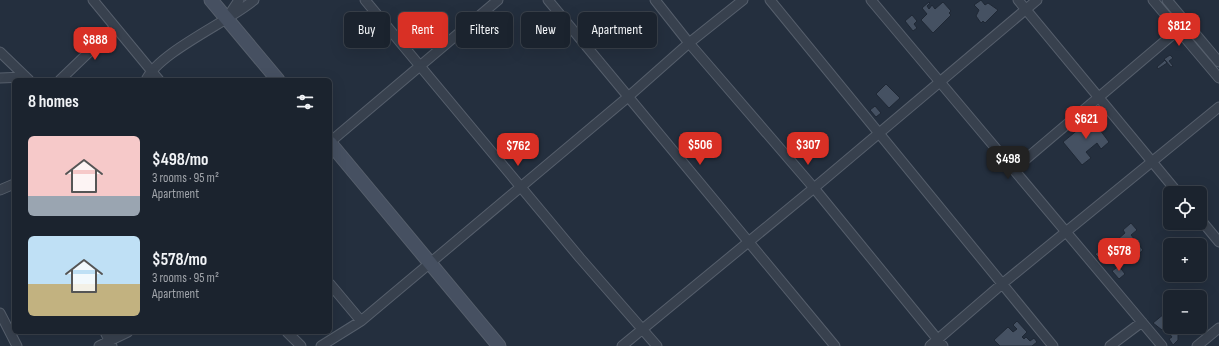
<!DOCTYPE html>
<html lang="en">
<head>
<meta charset="utf-8">
<style>
  body { margin:0; font-family:"Sofia Sans Condensed",sans-serif; background:#282f3a; color:#f1f3f6; height:100vh; display:flex; flex-direction:column; font-size:15px; white-space:nowrap }
  * { box-sizing:border-box; margin:0 }
  p { font-size:13px; color:#a0a4aa }
  .icon { flex:none; width:22px; height:22px; fill:none; stroke:currentColor; stroke-width:2; stroke-linecap:round; stroke-linejoin:round }
  .map { position:relative; flex:1; overflow:hidden }
  .panel { position:absolute; left:12px; top:78px; width:320px; height:256px; display:flex; flex-direction:column; background:#1b232e; border-radius:6px; box-shadow:0 4px 16px #0002,0 0 0 1px #39404a }
  .panel>* { flex:none }
  .guide { position:absolute; left:344px; top:12px; width:380px; height:36px; display:flex; gap:8px }
  .fabs { position:absolute; left:1163px; top:186px; display:grid; gap:8px }
  .fabs a { display:grid; place-items:center; width:44px; height:44px; border-radius:6px; background:#1b232e; box-shadow:0 4px 16px #0002,0 0 0 1px #39404a; font-size:20px }
  .price { position:absolute; translate:-50% -34px; padding:0 9px; border-radius:8px; background:#d93025; color:#fff; font-size:13px; line-height:26px; filter:drop-shadow(0 1px 2px #0008) }
  .price::after { content:''; position:absolute; left:50%; top:24px; width:12px; height:9px; margin-left:-6px; background:inherit; clip-path:polygon(0 0,100% 0,50% 100%) }
  .price.selected { background:#222; color:#fff }
  ul { padding:0; list-style:none }
  li { display:flex; align-items:center; gap:12px; height:100px; padding:0 16px }
  li span { display:grid; place-items:center; flex:none; width:112px; height:80px; border-radius:6px; color:#555 }
  li>.icon { margin-inline-start:auto }
  span .icon { width:48px; height:48px; fill:#fffc; stroke-width:1 }
  li b { font-size:17px }
  h2 { display:flex; justify-content:space-between; align-items:center; height:48px; padding:0 16px; font-size:17px }
  .tag { padding:0 14px; border-radius:6px; background:#1b232e; box-shadow:0 4px 16px #0002,0 0 0 1px #39404a; font-size:14px; line-height:36px }
  .tag.selected { background:#d93025; color:#fff }
  .map>svg:first-child { display:block }
  .building { fill:#455162; stroke:#1f2835 }
  .lines { fill:none; stroke-linecap:round; stroke-linejoin:round }
  .street-casing { stroke:#565f6c; stroke-width:11 }
  .secondary-casing { stroke:#565f6c; stroke-width:15 }
  .street { stroke:#38414e; stroke-width:9 }
  .secondary { stroke:#465061; stroke-width:13 }
</style>
</head>
<body>
<div class="map">
<svg width="1219" height="346" viewBox="0 0 1219 346">
  <rect width="100%" height="100%" fill="#242f3e"/>
  <path class="building" d="M981,0l4,5 3,-2 10,7 -13,13 -2,-2 -2,2 -5,-7 3,-6 -5,-5z
    M929,2l1,1 -3,3 2,3 3,-4 3,4 8,-7 8,9 -2,2 2,2 -18,18 -12,-13 6,-6 -5,-6z
    M912,15l5,6 -3,3 3,4 -4,3 -8,-10z
    M1170,55l3,3 -4,3 4,5 -2,1 -7,-8z
    M1165,60l2,3 -9,6 -1,-2z
    M886,84l14,14 -11,10 -13,-14z
    M875,106l6,7 -5,4 -6,-7z
    M1097,114l5,7 -5,5 12,16 -8,7 -4,-6 -11,9 5,6 -9,7 -19,-23z
    M1131,223l6,7 -6,5 12,15 -10,9 -3,-4 -8,7 -12,-14 -11,10 -4,-4 12,-9 3,1 15,-13 -2,-3z
    M1119,266l6,8 -6,5 -7,-8z
    M1170,309v18l17,1 -9,7v5l-5,5 -4,-6 3,-2 -8,-10 -2,3 -9,-7z
    M1017,321l10,11 -5,5 2,2 2,-2 4,4 4,-3 3,4 -5,4h-32l-6,-6 14,-13 5,5 4,-3 -4,-4z"/>
  <g class="lines">
    <defs>
      <path id="street" d="M93,0l66,80
        M365,0l215,258 77,88
        M548,0l287,346
        M655,0l34,43 125,145 129,158
        M770,0l283,346
        M871,0l291,346
        M1018,0l160,193
        M1153,0l66,78
        M1167,0l52,62
        M227,18l12,-18
        M0,52l29,28
        M0,78l25,-1
        M60,80l55,-53
        M146,80c13,-28 82,-58 108,-80
        M330,142l168,-142
        M1013,170l165,-140
        M0,190l14,-6
        M1200,219l19,23
        M330,284l31,37
        M0,313l17,33
        M105,332l7,14
        M287,332l14,14
        M99,346l29,-14
        M321,346l40,-25 267,-224 61,-54 54,-43
        M622,346l192,-158 223,-188
        M930,346l72,-62 217,-177
        M1110,346l32,-24
        M1197,346l22,-18"/>
      <path id="secondary" d="M211,0l67,80
        M330,143l169,203"/>
    </defs>
    <use href="#street" class="street-casing"/>
    <use href="#secondary" class="secondary-casing"/>
    <use href="#street" class="street"/>
    <use href="#secondary" class="secondary"/>
  </g>
</svg>
<div class="fabs">
<a><svg class="icon" aria-label="locate" viewBox="0 0 24 24"><circle cx="12" cy="12" r="6"/><path d="M12 2v4M12 18v4M2 12h4M18 12h4"/></svg></a>
<a>+</a>
<a>−</a>
</div>
<b class="price" style="left:1179px;top:47px">$812</b>
<b class="price" style="left:95px;top:61px">$888</b>
<b class="price" style="left:1086px;top:140px">$621</b>
<b class="price" style="left:700px;top:166px">$506</b>
<b class="price" style="left:808px;top:166px">$307</b>
<b class="price" style="left:518px;top:167px">$762</b>
<b class="price selected" style="left:1008px;top:180px">$498</b>
<b class="price" style="left:1119px;top:272px">$578</b>
<div class="guide">
<a class="tag">Buy</a>
<a class="tag selected">Rent</a>
<a class="tag">Filters</a>
<a class="tag">New</a>
<a class="tag">Apartment</a>
</div>
<section class="panel">
<h2>8 homes<svg class="icon" aria-label="filters" viewBox="0 0 24 24"><path d="M4 7h16M4 17h16"/><circle cx="9" cy="7" r="2"/><circle cx="15" cy="17" r="2"/></svg></h2>
<ul>
<li><span style="background:linear-gradient(#f6c9c9 75%,#9aa5b1 0)"><svg class="icon" aria-label="home" viewBox="0 0 24 24"><path d="M3 11l9-7 9 7M6 9v11h12V9"/></svg></span><div><b>$498/mo</b><p>3 rooms · 95 m²</p><p>Apartment</p></div></li>
<li><span style="background:linear-gradient(#bfe0f5 60%,#c2b280 0)"><svg class="icon" aria-label="home" viewBox="0 0 24 24"><path d="M3 11l9-7 9 7M6 9v11h12V9"/></svg></span><div><b>$578/mo</b><p>3 rooms · 95 m²</p><p>Apartment</p></div></li>
</ul>
</section>
</div>
</body>
</html>
